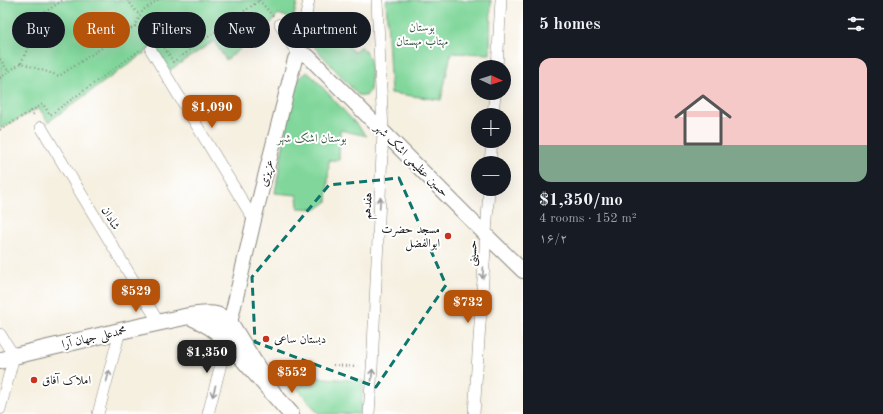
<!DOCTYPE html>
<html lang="en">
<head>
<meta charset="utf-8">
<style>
  body { margin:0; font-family:"Old Standard TT",Amiri,serif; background:#242831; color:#f1f3f6; height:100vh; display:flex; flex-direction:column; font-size:15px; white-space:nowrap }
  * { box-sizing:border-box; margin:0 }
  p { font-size:13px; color:#9ea1a6 }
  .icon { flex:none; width:22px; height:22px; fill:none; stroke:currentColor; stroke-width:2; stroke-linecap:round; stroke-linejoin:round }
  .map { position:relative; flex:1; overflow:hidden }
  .drawer { display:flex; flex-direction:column; background:#171b24; width:360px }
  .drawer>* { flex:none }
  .guide { position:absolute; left:12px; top:12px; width:380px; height:36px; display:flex; gap:8px }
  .needle { width:26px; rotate:93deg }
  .buttons { position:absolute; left:471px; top:60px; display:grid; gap:8px }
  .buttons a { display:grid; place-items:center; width:40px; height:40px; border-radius:50%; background:#171b24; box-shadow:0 4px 16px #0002; font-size:20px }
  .price { position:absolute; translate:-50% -34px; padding:0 9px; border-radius:8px; background:#b45309; color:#fff; font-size:13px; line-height:26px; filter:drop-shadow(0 1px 2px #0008) }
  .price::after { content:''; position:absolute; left:50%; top:24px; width:12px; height:9px; margin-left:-6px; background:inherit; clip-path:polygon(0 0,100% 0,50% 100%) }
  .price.selected { background:#222; color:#fff }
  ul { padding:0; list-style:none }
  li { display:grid; align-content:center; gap:8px; height:212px; padding:0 16px }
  li span { display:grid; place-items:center; height:124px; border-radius:12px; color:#555 }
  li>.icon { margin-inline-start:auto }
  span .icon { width:72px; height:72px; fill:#fffc; stroke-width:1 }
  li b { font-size:17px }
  h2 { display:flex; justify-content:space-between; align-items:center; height:48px; padding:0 16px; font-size:17px }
  .pill { padding:0 14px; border-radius:18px; background:#171b24; box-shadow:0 4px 16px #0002; font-size:14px; line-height:36px }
  .pill.selected { background:#b45309; color:#fff }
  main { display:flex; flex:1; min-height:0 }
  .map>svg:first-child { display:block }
  .green { fill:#81d79b; stroke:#4e7a5c }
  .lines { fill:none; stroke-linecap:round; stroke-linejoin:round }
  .minor-casing { stroke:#89867e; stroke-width:12 }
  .tertiary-casing { stroke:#89867e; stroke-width:16 }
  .secondary-casing { stroke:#89867e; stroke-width:18 }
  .path { stroke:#89867e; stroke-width:2; stroke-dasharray:1 3; stroke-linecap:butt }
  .minor { stroke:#fff; stroke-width:11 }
  .tertiary { stroke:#fff; stroke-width:14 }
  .secondary { stroke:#fff; stroke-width:16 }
  .oneway { stroke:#999 }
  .marked { fill:none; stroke:#0f766e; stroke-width:3; stroke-dasharray:8 5; stroke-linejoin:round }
  .poi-dot { fill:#c8321e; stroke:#fff; stroke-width:1.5 }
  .labels { text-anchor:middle; stroke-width:4; stroke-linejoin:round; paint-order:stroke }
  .park-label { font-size:12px; fill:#3f5d48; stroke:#fff }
  .street-label { font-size:12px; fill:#1c1c1c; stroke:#fff }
  .poi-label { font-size:12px; fill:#1c1c1c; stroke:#fff; text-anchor:start }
</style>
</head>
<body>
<main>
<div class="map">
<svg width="523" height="414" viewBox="0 0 523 414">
  <rect width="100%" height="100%" fill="#fff"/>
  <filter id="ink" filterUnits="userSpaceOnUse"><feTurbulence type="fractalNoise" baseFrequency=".025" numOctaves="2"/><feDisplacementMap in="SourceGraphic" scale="8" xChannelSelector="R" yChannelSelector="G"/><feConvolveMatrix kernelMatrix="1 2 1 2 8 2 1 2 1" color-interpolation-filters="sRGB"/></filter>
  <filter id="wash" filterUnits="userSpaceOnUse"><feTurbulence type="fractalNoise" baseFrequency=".012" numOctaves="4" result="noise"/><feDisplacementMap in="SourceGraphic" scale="16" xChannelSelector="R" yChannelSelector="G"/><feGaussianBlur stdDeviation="0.9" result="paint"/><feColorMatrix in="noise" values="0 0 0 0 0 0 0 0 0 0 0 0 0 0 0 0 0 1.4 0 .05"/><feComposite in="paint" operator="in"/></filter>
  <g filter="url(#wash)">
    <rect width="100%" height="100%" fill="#f6f0e1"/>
    <path class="green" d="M0,0h298l-5,19 -15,-5 -11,14 -41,32 -12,-19 -44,29 -16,-24 -106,76 -9,-14 -39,21z
      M386,0h105l-1,54 -39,-1 -10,47 -50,-7z
      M330,20l23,32 8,-6 9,13 1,22 -1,9 -4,6 -8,-1 -48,-53 -2,-4 2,-5z
      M307,72l7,6 53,58 -27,-6 -1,30h-10l-2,42 -10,7 -19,-1 -1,-13 -22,-2 19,-110z
      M311,377l53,4 -4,33h-41l-21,-25z"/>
  </g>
  <g filter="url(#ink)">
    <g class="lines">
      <defs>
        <path id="minor" d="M280,24l18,31
          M151,50l103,170
          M298,55l11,-55
          M497,67l4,-67
          M493,115l2,-22
          M41,127l118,196
          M490,163l2,-22
          M0,334l14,22 -14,53
          M98,414l22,-83
          M208,414l19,-73
          M369,414l3,-46 11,-236 -6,-132
          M474,414l15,-225"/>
        <path id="tertiary" d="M230,323l24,-103 41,-161 3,-4 5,-1 6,3 177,178 37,36"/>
        <path id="secondary" d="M0,361l14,-5 106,-25 69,-15
          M273,393l-43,-70c-14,-12 -23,-9 -41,-7 14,6 27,13 38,25l64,73"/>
      </defs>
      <use href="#minor" class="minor-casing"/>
      <use href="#tertiary" class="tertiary-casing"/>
      <use href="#secondary" class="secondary-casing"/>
      <path class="path" d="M128,0l9,13 4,1
        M259,0l14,16
        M135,26l7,5 5,9
        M155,39l3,-2 15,25 87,-62
        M0,59l9,13
        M21,63l23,-50 19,-13
        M0,78l21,-15 38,13 76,-50 8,-16 15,-10
        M31,111l12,-7 7,11 90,-65
        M0,130l31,-19 4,6
        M333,365l28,2"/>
      <use href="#minor" class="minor"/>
      <use href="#tertiary" class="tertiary"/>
      <use href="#secondary" class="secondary"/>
    </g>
    <defs><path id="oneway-shaft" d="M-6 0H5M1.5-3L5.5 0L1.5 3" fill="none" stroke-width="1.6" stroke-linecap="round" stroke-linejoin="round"/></defs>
    <g class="oneway">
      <use href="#oneway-shaft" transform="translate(380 203) rotate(-87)"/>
      <use href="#oneway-shaft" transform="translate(483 273) rotate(94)"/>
      <use href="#oneway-shaft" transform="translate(372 375) rotate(-85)"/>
      <use href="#oneway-shaft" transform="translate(108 376) rotate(-75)"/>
      <use href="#oneway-shaft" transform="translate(214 391) rotate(105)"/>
    </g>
  </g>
  <path class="marked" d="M399,178l47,107 -70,102 -121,-45 -3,-65 77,-92z"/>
  <g class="poi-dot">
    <circle cx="448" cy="236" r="4"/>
    <circle cx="266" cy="339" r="4"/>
    <circle cx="34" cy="380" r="4"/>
  </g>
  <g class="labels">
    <g class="park-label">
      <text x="422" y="31">بوستان<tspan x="422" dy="14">مهتاب مهستان</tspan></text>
      <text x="312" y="142">بوستان اشک شهر</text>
    </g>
    <g class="street-label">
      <text transform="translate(412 160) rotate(45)" y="4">حسین عظیمی اشک شهر</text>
      <text transform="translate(266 173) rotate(-76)" y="4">عزیزی</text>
      <text transform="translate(367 206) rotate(-87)" y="4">هفدهم</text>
      <text transform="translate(111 218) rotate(59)" y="4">شادان</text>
      <text transform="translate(472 253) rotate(-86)" y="4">حسینی</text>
      <text transform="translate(94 337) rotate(-13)" y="4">محمدعلی جهان آرا</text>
    </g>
    <g class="poi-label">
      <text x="440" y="233" text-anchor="end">مسجد حضرت<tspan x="440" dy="14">ابوالفضل</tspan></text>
      <text x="274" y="343">دبستان ساعی</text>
      <text x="42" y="384">املاک آفاق</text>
    </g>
  </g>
</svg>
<div class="buttons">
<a><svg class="needle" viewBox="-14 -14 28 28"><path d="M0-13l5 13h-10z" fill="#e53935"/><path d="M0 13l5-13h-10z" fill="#9ea1a6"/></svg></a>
<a>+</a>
<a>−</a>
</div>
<b class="price" style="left:212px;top:129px">$1,090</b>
<b class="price" style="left:136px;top:313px">$529</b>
<b class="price" style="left:468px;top:324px">$732</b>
<b class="price selected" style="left:207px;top:374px">$1,350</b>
<b class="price" style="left:292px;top:394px">$552</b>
<div class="guide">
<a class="pill">Buy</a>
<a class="pill selected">Rent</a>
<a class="pill">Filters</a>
<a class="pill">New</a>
<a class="pill">Apartment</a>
</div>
</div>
<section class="drawer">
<h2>5 homes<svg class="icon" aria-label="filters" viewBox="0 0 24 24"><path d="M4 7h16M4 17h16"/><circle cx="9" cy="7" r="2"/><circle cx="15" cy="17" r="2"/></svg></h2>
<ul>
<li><span style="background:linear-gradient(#f6c9c9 70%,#7fa58c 0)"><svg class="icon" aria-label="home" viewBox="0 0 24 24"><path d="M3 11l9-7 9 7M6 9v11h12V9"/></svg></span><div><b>$1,350/mo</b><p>4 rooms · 152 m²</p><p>۱۶/۲</p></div></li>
</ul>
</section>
</main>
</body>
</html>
